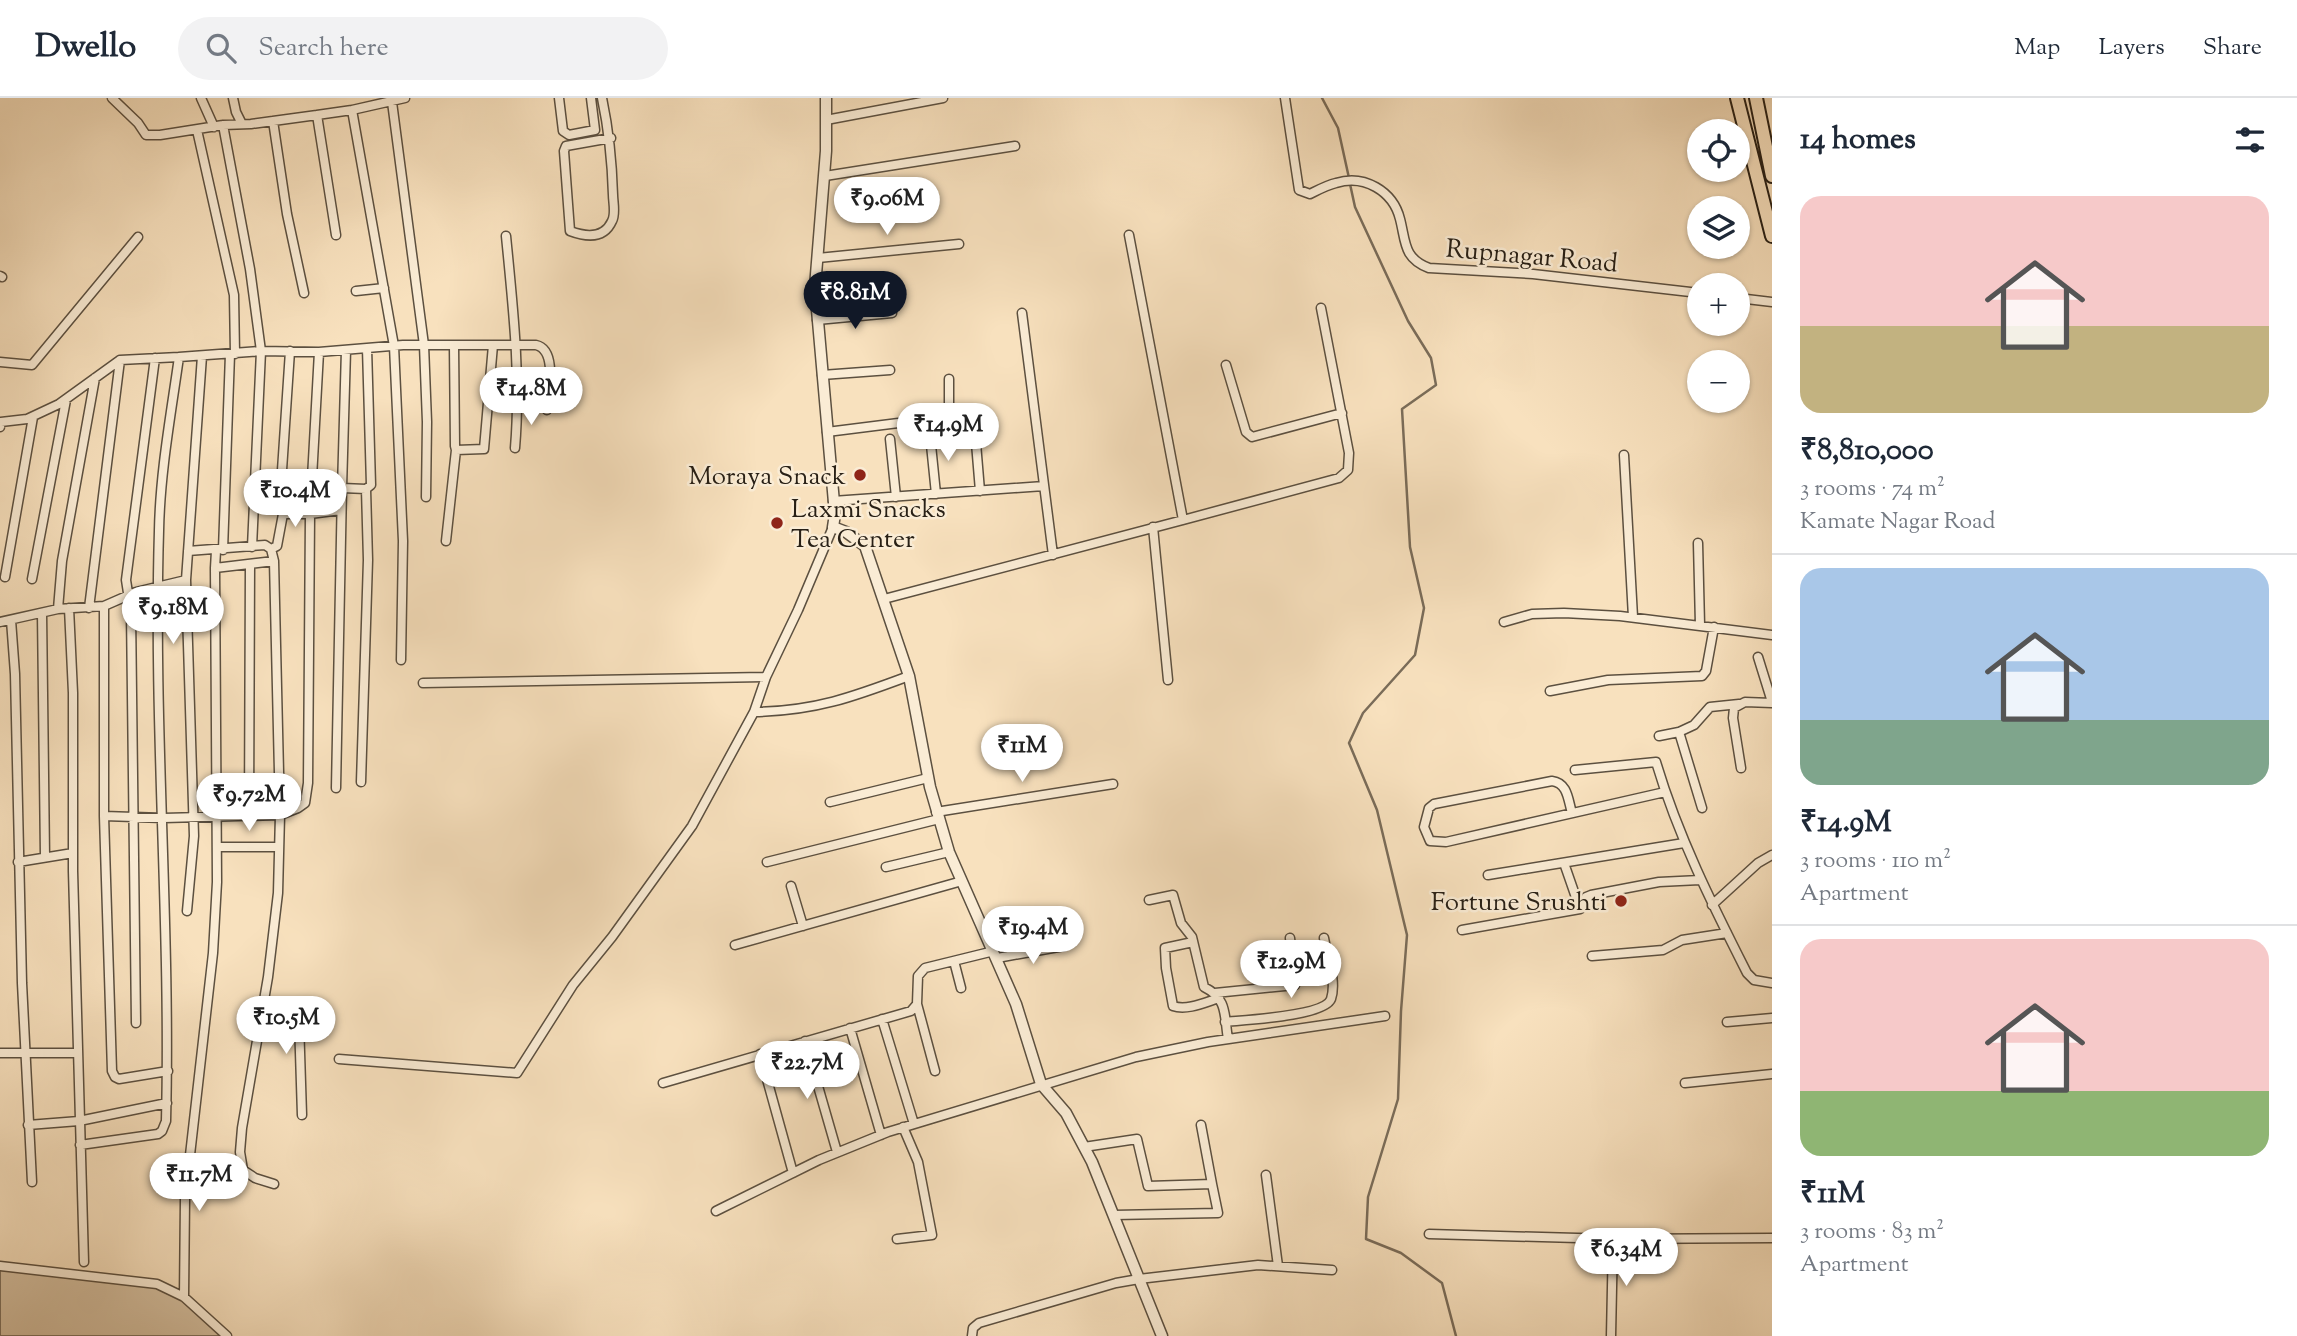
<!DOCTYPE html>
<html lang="en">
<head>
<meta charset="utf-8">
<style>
  body { margin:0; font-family:"Sorts Mill Goudy",serif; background:#f2f2f3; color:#1f2937; height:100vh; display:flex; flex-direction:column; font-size:26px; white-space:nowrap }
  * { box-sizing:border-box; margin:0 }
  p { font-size:23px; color:#747a83 }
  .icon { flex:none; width:38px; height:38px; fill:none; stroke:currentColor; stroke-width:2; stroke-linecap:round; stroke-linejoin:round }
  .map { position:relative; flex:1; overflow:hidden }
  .sheet { display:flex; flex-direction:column; background:#fff; width:525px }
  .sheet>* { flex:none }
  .buttons { position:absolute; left:1687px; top:21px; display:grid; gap:14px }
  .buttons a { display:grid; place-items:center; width:63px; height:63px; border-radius:50%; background:#fff; box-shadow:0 2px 5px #0004; font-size:35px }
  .price { position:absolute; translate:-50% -60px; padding:0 16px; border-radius:24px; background:#fff; color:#222; font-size:23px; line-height:46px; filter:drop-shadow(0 2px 4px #0008) }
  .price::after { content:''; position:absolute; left:50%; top:42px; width:21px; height:16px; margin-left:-10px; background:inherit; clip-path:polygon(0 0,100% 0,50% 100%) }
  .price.current { background:#111827; color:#fff }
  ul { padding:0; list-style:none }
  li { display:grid; align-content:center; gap:14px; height:371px; padding:0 28px }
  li+li { border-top:2px solid #e0e1e3 }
  li span { display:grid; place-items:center; height:217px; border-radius:21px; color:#555 }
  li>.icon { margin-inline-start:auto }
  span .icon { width:126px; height:126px; fill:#fffc; stroke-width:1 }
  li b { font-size:30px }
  h2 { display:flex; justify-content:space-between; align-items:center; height:84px; padding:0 28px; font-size:30px }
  header { display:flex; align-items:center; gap:42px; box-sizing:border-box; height:98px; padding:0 35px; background:#fff; border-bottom:2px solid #e0e1e3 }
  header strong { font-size:33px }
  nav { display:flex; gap:38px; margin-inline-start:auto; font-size:24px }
  .search { width:490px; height:63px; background:#f2f2f3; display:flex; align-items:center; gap:18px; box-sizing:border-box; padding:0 24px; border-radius:38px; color:#747a83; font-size:26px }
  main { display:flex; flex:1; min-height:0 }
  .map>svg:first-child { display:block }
  .green { fill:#d5c0a1; stroke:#7e705c; stroke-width:2 }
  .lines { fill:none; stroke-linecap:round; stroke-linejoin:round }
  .stream { stroke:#7a6c59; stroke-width:2.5 }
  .minor-casing { stroke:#5c5040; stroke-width:11 }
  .tertiary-casing { stroke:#5c5040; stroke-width:13 }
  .primary-casing { stroke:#282016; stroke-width:16 }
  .minor { stroke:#faecd5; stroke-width:8 }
  .tertiary { stroke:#faecd5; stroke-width:10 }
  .primary { stroke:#f8e1be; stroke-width:12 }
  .poi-dot { fill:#8f2418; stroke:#faecd5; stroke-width:2.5 }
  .labels { text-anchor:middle; stroke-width:5; stroke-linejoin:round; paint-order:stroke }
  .street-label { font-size:26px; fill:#282016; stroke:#faecd5 }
  .poi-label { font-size:26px; fill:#282016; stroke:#faecd5; text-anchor:end }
</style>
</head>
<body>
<header>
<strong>Dwello</strong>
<div class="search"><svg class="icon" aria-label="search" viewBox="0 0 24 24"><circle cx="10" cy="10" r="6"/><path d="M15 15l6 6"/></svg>Search here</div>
<nav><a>Map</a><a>Layers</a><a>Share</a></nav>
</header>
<main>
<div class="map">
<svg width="1772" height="1238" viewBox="0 0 1772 1238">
  <rect width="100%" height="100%" fill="#f8e1be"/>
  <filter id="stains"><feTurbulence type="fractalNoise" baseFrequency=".00286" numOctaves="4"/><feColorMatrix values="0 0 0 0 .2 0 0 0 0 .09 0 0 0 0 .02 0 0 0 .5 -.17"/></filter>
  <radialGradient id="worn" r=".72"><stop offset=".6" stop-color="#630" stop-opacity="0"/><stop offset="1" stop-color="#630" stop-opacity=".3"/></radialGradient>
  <path class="green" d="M0,1172l174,18 54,48h-228z"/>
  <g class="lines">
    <path class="stream" d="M1322,0l16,30 11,50
      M1350,86l5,23 53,114 23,37 5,27 -34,24 8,138 14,61 -9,47 -52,58 -14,30 28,67 30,125 -6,76 -3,88 -30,98 -2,42 35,14 41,30 14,53"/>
    <defs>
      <path id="minor" d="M112,0l26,25 8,12h14l63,-10 28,-1 66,-9 35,-5 53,-12
        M201,0l13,29
        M233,0l3,14 6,12
        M559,0l4,33 6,4 26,-5 -4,-32
        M602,0c7,33 10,63 11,97 0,7 3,19 -1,26 -8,18 -26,16 -42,10l-6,-80 2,-5 45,-8
        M1285,0l14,92 11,4c8,-4 17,-9 26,-11 28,-9 57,8 64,36 6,23 3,39 29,49l104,6 166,19
        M392,4l32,243 3,77 -1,75
        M352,12l42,236 9,195 -2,119
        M317,17l19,120
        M826,22l117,-22
        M273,23l14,93 17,79
        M223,27l27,144 11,82 -9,196
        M197,32l37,165 1,59
        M825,78l190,-30
        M506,138c7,71 15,141 9,212
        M818,160l141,-14
        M0,178l2,1
        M356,193l28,-3
        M1738,200l34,4
        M1022,215l31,242
        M817,222l75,-7
        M454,247l1,101 1,4 28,-1 9,-104
        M346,252l-4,138 24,1 2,71 -7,222
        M290,253l-10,149 3,14h27l9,-162
        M0,264l32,3 106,-128
        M1226,267l20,67 6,5 90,-24
        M822,277l68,-5
        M0,329l1,-5 26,-3 32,-15 61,-44 59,-3
        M975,333l5,60
        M827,334l119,-15 3,-6v-32
        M930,337l6,59
        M890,341l6,58
        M1624,357l9,162
        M366,391l5,-4 -4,-137
        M833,403l211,-15
        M1183,422l156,-42 9,-8 1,-17 -28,-145
        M1153,429l15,153
        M446,443l10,-91
        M1698,445l2,82
        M271,451l6,-3 6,-32
        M223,452l7,-196
        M188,453l77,-6 6,4 3,12 6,254 -2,78 -10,84 -26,151 -2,24 3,18 12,8 19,6
        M216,453l-1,17 59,-7
        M5,479l28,-160
        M32,481l34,-179
        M186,482l8,256 -7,75
        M884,501l299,-79 -54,-285
        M104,508v210l60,2 116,-3 18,-7 7,-5 3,-20 2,-269 31,-4
        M69,510l4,85v178l11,391
        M89,510l31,-248
        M58,511l4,-48 33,-183
        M42,515l3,244
        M11,522l4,54 7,309 10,199
        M0,524l58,-13 46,-3 32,-14 50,-12 16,-224
        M1504,524l28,-8 32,-1 56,3 152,19
        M1758,559l14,45
        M423,585l343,-6
        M1550,593l58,-11 94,-4 4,-5 8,-44
        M754,614c61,-1 99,-15 155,-36
        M1679,634l23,76
        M1659,638l20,-4 15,-7 16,-18 29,-3
        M1741,670l-8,-50 1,-10 11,-6 27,1
        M1575,672l81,-8c22,74 56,142 91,211l7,7 18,3
        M336,690l6,-300
        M830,704l98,-24
        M936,714l177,-28
        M1572,715c-4,-13 -4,-30 -20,-32l-118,23 -5,4 -5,19 6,14 16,1 219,-50
        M104,718l8,255 3,6 4,2 49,-8
        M249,718l1,-252
        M218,749h61
        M18,764l55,-9
        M767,764l172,-43
        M1564,765l16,46
        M886,769l63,-15
        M1488,777l196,-32
        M791,788l12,40
        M1149,802l24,-5 8,28 11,14 12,50c24,12 20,28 24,52
        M1712,807l46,-42 14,-8
        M1462,832l118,-21 6,-12 5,-2 68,-13 41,-2
        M1193,844l-28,6 1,20 7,38c14,5 33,-4 46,-8
        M735,847l227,-64
        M1592,858l71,-6 19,-10 45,-7
        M997,860l67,-12
        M954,863l7,27
        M1215,895l80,-8 -5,-47
        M264,903c14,3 29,5 35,20l3,94
        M917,906l18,67
        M882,921l32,105
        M1225,924c19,-2 100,-6 106,-23 6,-18 -4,-43 -7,-61
        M1727,924l45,-4
        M136,925l-5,-411 -5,-32 29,-222
        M850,930l31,107
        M805,943l32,111
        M0,955h77
        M760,956l33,119
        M339,961l178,14 56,-88 39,-48 80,-111 62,-114 12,-35 32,-67 35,-83
        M663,985l248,-72 6,-7 1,-28 7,-8 69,-17
        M1685,985l87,-9
        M28,1027l51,-4 88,-18
        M80,1047l78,-11 4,-3 4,-10c5,-197 -13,-393 -7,-590 1,-58 12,-117 20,-174l82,-6 58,1 84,-7h133c22,5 12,48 11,65
        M1084,1049l53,-8 11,47 64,-2 -11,-59
        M1266,1077l12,91
        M716,1113l103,-51 69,-28 248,-75 72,-15 177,-26
        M1114,1117l104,-2 -6,-29
        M1429,1136l184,5 159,-1
        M897,1141l35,-4 -14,-73 -15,-35
        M0,1168l157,18 27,13 43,39
        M184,1199l1,-98 28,-246 4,-71 -2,-314
        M972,1238l1,-8 6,-5 137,-40 23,-4 119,-14 74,5
        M1611,1238l2,-97"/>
      <path id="tertiary" d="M826,0v53l-11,136 20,227 -2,13 13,5 19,14 44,130 21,111 19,65 67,152 25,80 25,29 26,49 70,174"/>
      <path id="primary" d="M1737,0l35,138
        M1756,0l16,78"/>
    </defs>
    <use href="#minor" class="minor-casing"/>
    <use href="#tertiary" class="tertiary-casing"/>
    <use href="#primary" class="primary-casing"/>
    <use href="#minor" class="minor"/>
    <use href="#tertiary" class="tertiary"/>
    <use href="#primary" class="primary"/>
  </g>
  <g class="poi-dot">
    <circle cx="860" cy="377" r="7"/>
    <circle cx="777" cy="425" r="7"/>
    <circle cx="1621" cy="803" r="7"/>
  </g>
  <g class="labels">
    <g class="street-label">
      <text transform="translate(1532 157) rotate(5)" y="9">Rupnagar Road</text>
    </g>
    <g class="poi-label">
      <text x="846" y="386">Moraya Snack</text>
      <text x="791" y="419" text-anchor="start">Laxmi Snacks<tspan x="791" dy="30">Tea Center</tspan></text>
      <text x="1607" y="812">Fortune Srushti</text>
    </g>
  </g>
  <rect width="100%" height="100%" filter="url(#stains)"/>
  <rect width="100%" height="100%" fill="url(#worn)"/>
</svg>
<div class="buttons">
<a><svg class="icon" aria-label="locate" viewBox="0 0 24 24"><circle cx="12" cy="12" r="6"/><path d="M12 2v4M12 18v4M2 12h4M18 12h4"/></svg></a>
<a><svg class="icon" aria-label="layers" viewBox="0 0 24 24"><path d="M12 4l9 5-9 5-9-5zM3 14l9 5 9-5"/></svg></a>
<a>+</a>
<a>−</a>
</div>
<b class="price" style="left:887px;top:139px">₹9.06M</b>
<b class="price current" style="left:855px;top:233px">₹8.81M</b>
<b class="price" style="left:531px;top:329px">₹14.8M</b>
<b class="price" style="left:948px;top:365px">₹14.9M</b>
<b class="price" style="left:295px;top:431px">₹10.4M</b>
<b class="price" style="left:173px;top:548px">₹9.18M</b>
<b class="price" style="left:1022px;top:686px">₹11M</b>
<b class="price" style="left:249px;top:735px">₹9.72M</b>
<b class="price" style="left:1033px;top:868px">₹19.4M</b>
<b class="price" style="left:1291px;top:902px">₹12.9M</b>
<b class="price" style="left:286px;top:958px">₹10.5M</b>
<b class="price" style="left:807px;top:1003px">₹22.7M</b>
<b class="price" style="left:199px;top:1115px">₹11.7M</b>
<b class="price" style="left:1626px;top:1190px">₹6.34M</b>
</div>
<section class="sheet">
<h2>14 homes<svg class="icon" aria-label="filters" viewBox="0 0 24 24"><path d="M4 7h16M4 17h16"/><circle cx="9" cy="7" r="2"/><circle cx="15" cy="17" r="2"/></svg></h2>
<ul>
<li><span style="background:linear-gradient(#f6c9c9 60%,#c2b280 0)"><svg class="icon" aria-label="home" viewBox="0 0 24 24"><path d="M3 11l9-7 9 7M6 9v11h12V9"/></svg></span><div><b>₹8,810,000</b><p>3 rooms · 74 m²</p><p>Kamate Nagar Road</p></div></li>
<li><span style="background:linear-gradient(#a9c7e8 70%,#7fa58c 0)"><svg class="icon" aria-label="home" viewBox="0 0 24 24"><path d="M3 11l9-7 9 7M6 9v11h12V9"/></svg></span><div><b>₹14.9M</b><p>3 rooms · 110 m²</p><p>Apartment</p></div></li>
<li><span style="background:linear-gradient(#f6c9c9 70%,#8fb573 0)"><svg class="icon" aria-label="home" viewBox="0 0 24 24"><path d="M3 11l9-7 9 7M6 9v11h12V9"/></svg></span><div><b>₹11M</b><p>3 rooms · 83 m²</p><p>Apartment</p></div></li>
</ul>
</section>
</main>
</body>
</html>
